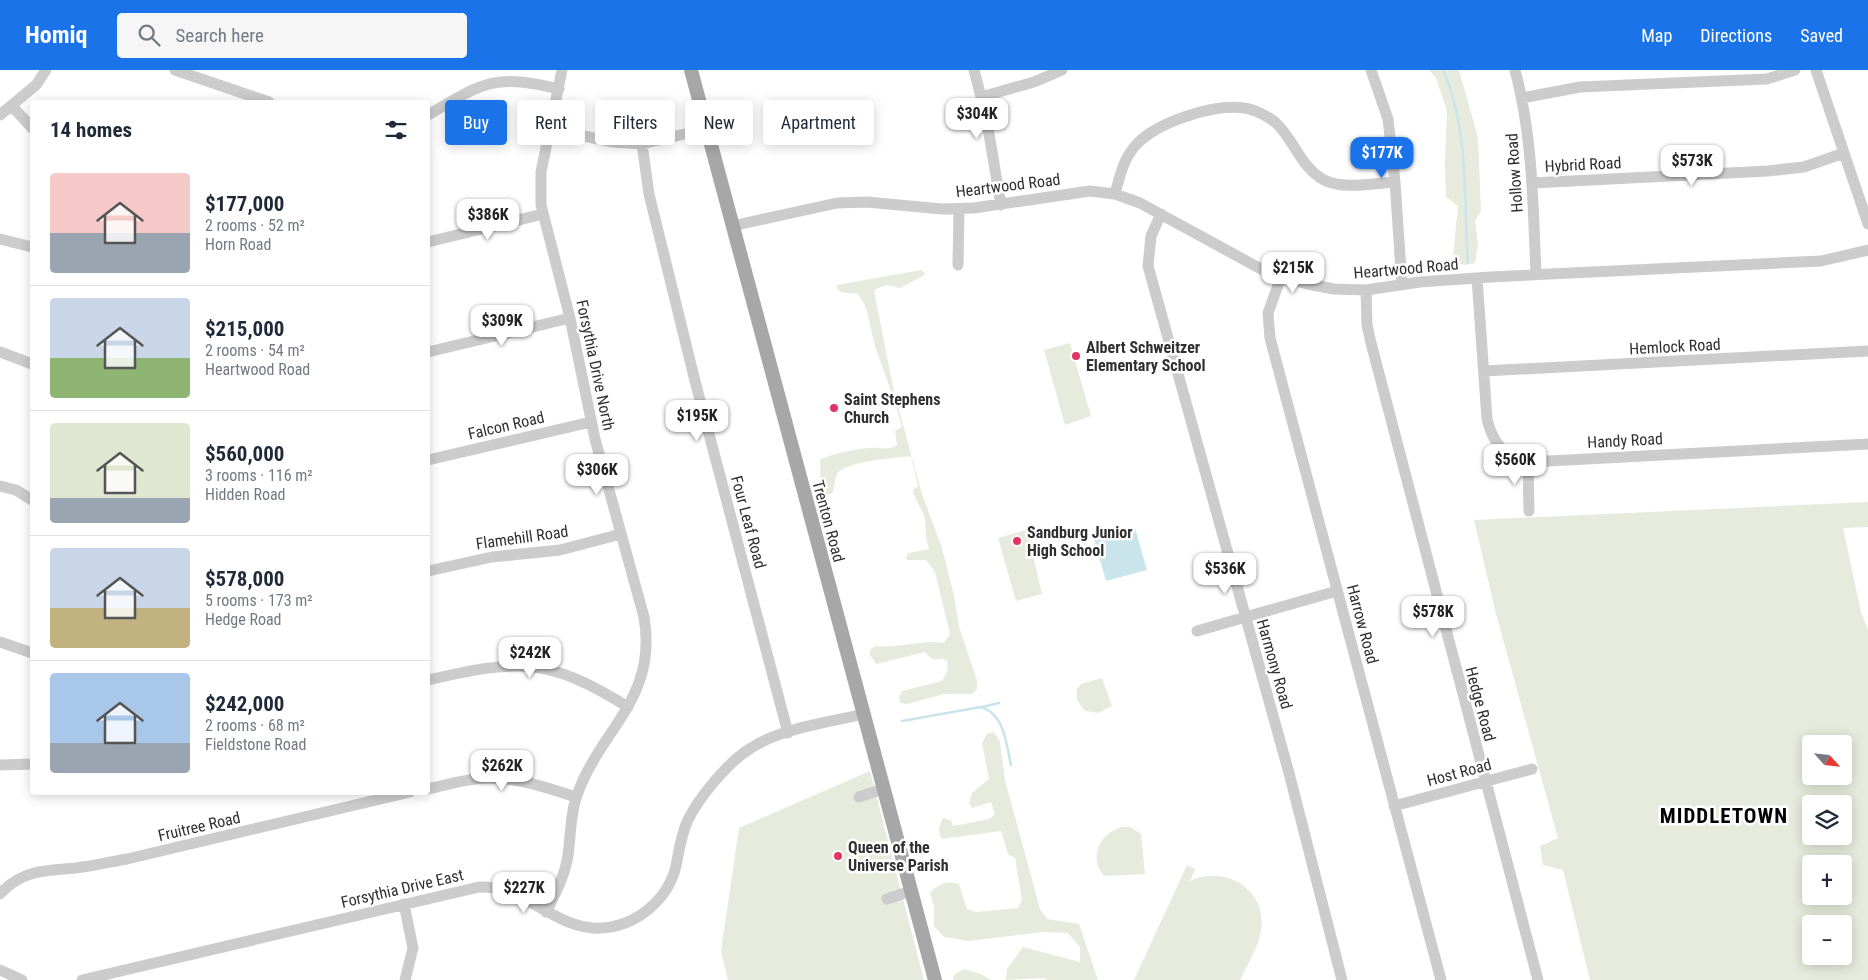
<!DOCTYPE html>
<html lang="en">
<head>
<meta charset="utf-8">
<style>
  body { margin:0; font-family:"Roboto Condensed",sans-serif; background:#f6f6f7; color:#1f2937; height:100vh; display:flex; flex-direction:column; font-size:19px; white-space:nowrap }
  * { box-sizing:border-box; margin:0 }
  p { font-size:16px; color:#747a83 }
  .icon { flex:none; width:28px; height:28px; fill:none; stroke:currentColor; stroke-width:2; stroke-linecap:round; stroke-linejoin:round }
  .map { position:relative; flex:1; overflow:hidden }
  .panel { position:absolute; left:30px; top:30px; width:400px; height:695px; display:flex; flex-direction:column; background:#fff; border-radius:5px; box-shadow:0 2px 12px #0003 }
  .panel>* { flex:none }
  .guide { position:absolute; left:445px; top:30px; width:475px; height:45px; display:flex; gap:10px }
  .needle { width:32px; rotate:117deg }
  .fabs { position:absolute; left:1802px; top:665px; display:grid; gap:10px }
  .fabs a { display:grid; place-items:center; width:50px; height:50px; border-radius:5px; background:#fff; box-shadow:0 2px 12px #0003; font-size:25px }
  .price { position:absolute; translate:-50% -42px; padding:0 11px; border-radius:10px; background:#fff; color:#222; font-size:16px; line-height:32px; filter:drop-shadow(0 1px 2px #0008) }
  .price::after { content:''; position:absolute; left:50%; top:30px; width:15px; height:11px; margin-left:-8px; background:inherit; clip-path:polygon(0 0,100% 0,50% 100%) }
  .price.selected { background:#1a73e8; color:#fff }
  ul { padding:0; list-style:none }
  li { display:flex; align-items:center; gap:15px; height:125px; padding:0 20px }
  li+li { border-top:1px solid #e0e1e3 }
  li span { display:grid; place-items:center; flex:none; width:140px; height:100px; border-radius:5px; color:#555 }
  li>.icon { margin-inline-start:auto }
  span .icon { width:60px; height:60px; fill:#fffc; stroke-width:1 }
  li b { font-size:21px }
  h2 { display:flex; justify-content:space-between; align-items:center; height:60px; padding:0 20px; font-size:21px }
  .chip { padding:0 18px; border-radius:5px; background:#fff; box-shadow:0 2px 12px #0003; font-size:18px; line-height:45px }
  .chip.selected { background:#1a73e8; color:#fff }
  header { display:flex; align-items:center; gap:30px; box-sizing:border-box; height:70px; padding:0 25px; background:#1a73e8; color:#fff }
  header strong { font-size:24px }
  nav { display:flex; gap:28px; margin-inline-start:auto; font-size:18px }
  .search { width:350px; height:45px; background:#f6f6f7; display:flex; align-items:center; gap:12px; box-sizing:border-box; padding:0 18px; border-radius:5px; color:#747a83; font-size:19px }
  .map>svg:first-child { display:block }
  .green { fill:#e7ebdd; fill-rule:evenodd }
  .water { fill:#c9e4eb }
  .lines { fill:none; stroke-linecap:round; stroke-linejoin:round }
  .stream { stroke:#c9e4eb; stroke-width:2.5 }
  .minor { stroke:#ccc; stroke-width:11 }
  .major { stroke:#a7a7a7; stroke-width:14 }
  .poi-dot { fill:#e13661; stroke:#fff; stroke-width:2 }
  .labels { text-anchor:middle; stroke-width:5; stroke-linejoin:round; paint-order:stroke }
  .street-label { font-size:16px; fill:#2f2f2f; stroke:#fff }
  .poi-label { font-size:16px; font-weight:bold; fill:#2f2f2f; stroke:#fff; text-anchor:start }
  .district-label { font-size:21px; font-weight:bold; letter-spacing:1px; fill:#000; stroke:#fff }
</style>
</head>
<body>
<header>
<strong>Homiq</strong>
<div class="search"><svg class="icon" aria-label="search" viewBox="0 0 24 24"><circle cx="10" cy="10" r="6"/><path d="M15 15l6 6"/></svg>Search here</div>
<nav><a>Map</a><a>Directions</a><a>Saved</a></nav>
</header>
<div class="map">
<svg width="1868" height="910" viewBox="0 0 1868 910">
  <rect width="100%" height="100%" fill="#fff"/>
  <path class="green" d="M1429,0h30l19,68 3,73 -6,10 3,25 -3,17 -10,2 -7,-2 -5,-6 5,-51 -12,-9 -1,-34 2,-52 -11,-33z
    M921,200l4,3 -2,3 -23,12 -14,-3 -10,4 -2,2 20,101 28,102 20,54 12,47 5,32 18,53v9l-5,5h-28l-37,10 -7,-1 -1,-6 3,-6 40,-10 5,-9 1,-10 -6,-4c-8,3 -11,1 -17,-6l-49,12 -6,-9v-5l5,-4c24,3 46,-7 69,-3l6,-9 -15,-62 -9,-12h-19l-1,-3 3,-4 20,-4c-5,-14 -2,-22 -5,-33 -3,-9 -10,-17 -11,-26l5,-4 -7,-30c-16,2 -66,5 -74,18 -3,5 -2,13 -5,19l-11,4 -1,-38c15,-5 34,-10 50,-11 10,-1 18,3 27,-3l-2,-14 7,-4c-7,-27 -17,-52 -26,-78 -6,-18 -6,-40 -18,-55l-17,-2 -4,-3v-4z
    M1070,273l21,73 -26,9 -21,-75z
    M1868,432v25l-25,1 18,84 7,18v350h-278l-27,-110 -20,-5 -3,-19 18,-8 -62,-224 -22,-94zM1811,674h33v32h-33zM1811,734h33v32h-33zM1811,794h33v32h-33zM1811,854h33v32h-33z
    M1027,460l15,64 -26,7 -18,-63z
    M1102,608l10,28 -14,7 -13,-2 -8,-11v-11l4,-5z
    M994,662l6,10 5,38 35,129 7,10 32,5 19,56h-51l-3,-2 -38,2 1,-11 16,-22 57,15v-15l-12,-14 -24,-1 -75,9 -25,-4 -10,-11v-19l-4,-14c9,-9 16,-13 29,-9l8,25 10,3 41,-4 4,-8 -7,-42 -7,-4 -7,-23 -59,8c-5,-8 -3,-13 1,-21l8,2 2,6 36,-7 6,-5 -4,-12 -19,6 -3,-5 3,-10 17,-14 -7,-36 5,-9z
    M870,701l54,209h-196l-7,-29 18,-123z
    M1122,757h8l11,7 4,40 -41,2c-16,-19 -4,-43 18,-49z
    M1187,795l8,4 -5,12c35,-17 78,9 71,49 -2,17 -14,35 -21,50h-106z
    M964,899l17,5 10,6h-38l1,-5z"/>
  <path class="water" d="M1135,458l12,42 -41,11 -12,-41z"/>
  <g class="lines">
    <path class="stream" d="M1443,0c27,60 20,129 25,193
      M982,637l17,-4
      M902,651l79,-14c24,7 25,37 30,58"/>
    <path class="minor" d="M175,0l94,32
      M974,0l12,46 15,89
      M1371,0l17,49 7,63 7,103
      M1515,0c18,67 18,136 21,205
      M1816,0l52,154
      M981,27l53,-15 28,-12
      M1522,28l58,-11 187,-8 28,-9
      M12,36l20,22
      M0,45l36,-30 10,-15
      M428,45c54,-32 67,-42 131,-26
      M550,59l63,13 29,2 64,-15
      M642,74l7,50 46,187 93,352
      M1532,113l236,-12 36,-4 40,-14
      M1115,124c5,-18 8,-34 20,-48 21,-24 78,-42 109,-38 10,1 23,8 31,14 19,17 25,45 49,58 20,10 50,3 71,2
      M1161,144l-10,22 -3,30 141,507 53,207
      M732,156l105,-23 30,-1 75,7 32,-1 116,-17 25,3 25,9 121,66 46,15 27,5 32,1 54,-8 70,-5 331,-16 47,-11
      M0,169l32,8
      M428,172l115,-28
      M958,195l1,-56
      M1281,207l-13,36 2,25 171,642
      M1477,208l10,141c9,37 28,42 62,42l319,-17
      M1366,220l1,35 4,18 167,637
      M0,282l32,12
      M428,282l142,-34
      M1484,301l384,-20
      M428,390l163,-38
      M1528,391l1,50
      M0,416l16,4 16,10
      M428,501l64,-14 68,-7 61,-16
      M1197,561l140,-40
      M0,572l32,11
      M428,610c90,-21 120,-23 200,27
      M0,695l32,-1
      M428,719c18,-4 38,-10 57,-11 32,-1 62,10 91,19
      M859,727l24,-8
      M1394,736l138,-37
      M0,824c21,-24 47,-24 76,-26 17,-2 34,-6 51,-9l283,-67
      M887,829l24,-8
      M404,834l9,44 -8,32
      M546,842c9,-18 19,-36 22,-57 3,-20 2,-41 9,-60 24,-67 81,-96 67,-178l-49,-178 -25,-121 -29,-113v-33l21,-102
      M0,900l22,10
      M82,910l397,-93c47,-2 76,44 123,41 34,-2 66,-28 74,-62 3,-15 5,-30 11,-44 11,-24 41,-60 64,-74 31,-20 76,-25 112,-34"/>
    <path class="major" d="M691,0l244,910"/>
  </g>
  <g class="poi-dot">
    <circle cx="1076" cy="286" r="5"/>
    <circle cx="834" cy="338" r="5"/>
    <circle cx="1017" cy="471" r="5"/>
    <circle cx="838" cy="786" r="5"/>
  </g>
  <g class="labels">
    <g class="street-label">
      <text transform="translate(1583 94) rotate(-3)" y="6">Hybrid Road</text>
      <text transform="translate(1514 103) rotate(-94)" y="6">Hollow Road</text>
      <text transform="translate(1008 115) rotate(-7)" y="6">Heartwood Road</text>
      <text transform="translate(1406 198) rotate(-5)" y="6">Heartwood Road</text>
      <text transform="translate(1675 276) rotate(-3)" y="6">Hemlock Road</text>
      <text transform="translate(596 295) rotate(78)" y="6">Forsythia Drive North</text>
      <text transform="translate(506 355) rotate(-13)" y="6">Falcon Road</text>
      <text transform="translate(1625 370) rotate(-3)" y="6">Handy Road</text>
      <text transform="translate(829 451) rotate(75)" y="6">Trenton Road</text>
      <text transform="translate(749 452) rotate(75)" y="6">Four Leaf Road</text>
      <text transform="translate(522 467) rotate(-8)" y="6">Flamehill Road</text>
      <text transform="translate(1363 554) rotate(75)" y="6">Harrow Road</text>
      <text transform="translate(1275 594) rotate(74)" y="6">Harmony Road</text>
      <text transform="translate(1481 634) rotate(75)" y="6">Hedge Road</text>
      <text transform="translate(1459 702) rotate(-15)" y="6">Host Road</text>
      <text transform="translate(199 756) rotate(-13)" y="6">Fruitree Road</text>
      <text transform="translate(402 818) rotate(-13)" y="6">Forsythia Drive East</text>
    </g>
    <g class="poi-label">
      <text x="1086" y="283">Albert Schweitzer<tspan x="1086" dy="18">Elementary School</tspan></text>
      <text x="844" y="335">Saint Stephens<tspan x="844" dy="18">Church</tspan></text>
      <text x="1027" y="468">Sandburg Junior<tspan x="1027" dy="18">High School</tspan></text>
      <text x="848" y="783">Queen of the<tspan x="848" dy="18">Universe Parish</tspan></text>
    </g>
    <g class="district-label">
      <text x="1724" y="753">MIDDLETOWN</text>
    </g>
  </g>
</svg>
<div class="fabs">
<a><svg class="needle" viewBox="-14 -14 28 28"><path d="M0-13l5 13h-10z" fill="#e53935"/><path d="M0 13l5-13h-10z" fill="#747a83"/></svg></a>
<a><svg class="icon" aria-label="layers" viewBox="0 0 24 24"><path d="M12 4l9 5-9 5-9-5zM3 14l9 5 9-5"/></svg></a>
<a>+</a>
<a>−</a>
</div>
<b class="price" style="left:977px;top:70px">$304K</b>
<b class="price selected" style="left:1382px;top:109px">$177K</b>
<b class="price" style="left:1692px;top:117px">$573K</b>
<b class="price" style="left:488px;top:171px">$386K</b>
<b class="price" style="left:1293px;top:224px">$215K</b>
<b class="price" style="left:502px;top:277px">$309K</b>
<b class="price" style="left:697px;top:372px">$195K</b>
<b class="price" style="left:1515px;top:416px">$560K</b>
<b class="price" style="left:597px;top:426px">$306K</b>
<b class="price" style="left:1225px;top:525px">$536K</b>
<b class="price" style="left:1433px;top:568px">$578K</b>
<b class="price" style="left:530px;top:609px">$242K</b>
<b class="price" style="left:502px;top:722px">$262K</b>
<b class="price" style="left:524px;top:844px">$227K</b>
<div class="guide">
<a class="chip selected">Buy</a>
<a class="chip">Rent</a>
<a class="chip">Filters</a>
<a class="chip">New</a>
<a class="chip">Apartment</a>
</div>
<section class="panel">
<h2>14 homes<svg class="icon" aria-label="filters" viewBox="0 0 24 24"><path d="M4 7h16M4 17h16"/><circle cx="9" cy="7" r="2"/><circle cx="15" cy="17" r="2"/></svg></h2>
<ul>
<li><span style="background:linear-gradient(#f6c9c9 60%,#9aa5b1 0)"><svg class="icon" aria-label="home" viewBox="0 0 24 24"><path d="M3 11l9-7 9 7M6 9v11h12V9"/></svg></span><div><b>$177,000</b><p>2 rooms · 52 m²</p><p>Horn Road</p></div></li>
<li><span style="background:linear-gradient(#c9d6e8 60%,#8fb573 0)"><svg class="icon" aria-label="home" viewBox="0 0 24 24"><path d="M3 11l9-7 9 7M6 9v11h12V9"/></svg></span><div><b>$215,000</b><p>2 rooms · 54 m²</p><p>Heartwood Road</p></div></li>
<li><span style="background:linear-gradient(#dfe7d0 75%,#9aa5b1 0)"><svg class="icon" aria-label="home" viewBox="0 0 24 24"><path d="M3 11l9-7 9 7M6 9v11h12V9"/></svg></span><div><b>$560,000</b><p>3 rooms · 116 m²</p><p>Hidden Road</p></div></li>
<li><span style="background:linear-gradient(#c9d6e8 60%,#c2b280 0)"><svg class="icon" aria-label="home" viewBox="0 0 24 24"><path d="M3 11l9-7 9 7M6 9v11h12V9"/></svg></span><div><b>$578,000</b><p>5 rooms · 173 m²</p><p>Hedge Road</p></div></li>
<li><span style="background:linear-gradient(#a9c7e8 70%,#9aa5b1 0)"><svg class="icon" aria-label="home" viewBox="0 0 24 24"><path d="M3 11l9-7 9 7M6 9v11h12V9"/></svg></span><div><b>$242,000</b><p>2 rooms · 68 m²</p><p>Fieldstone Road</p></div></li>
</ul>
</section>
</div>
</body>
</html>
